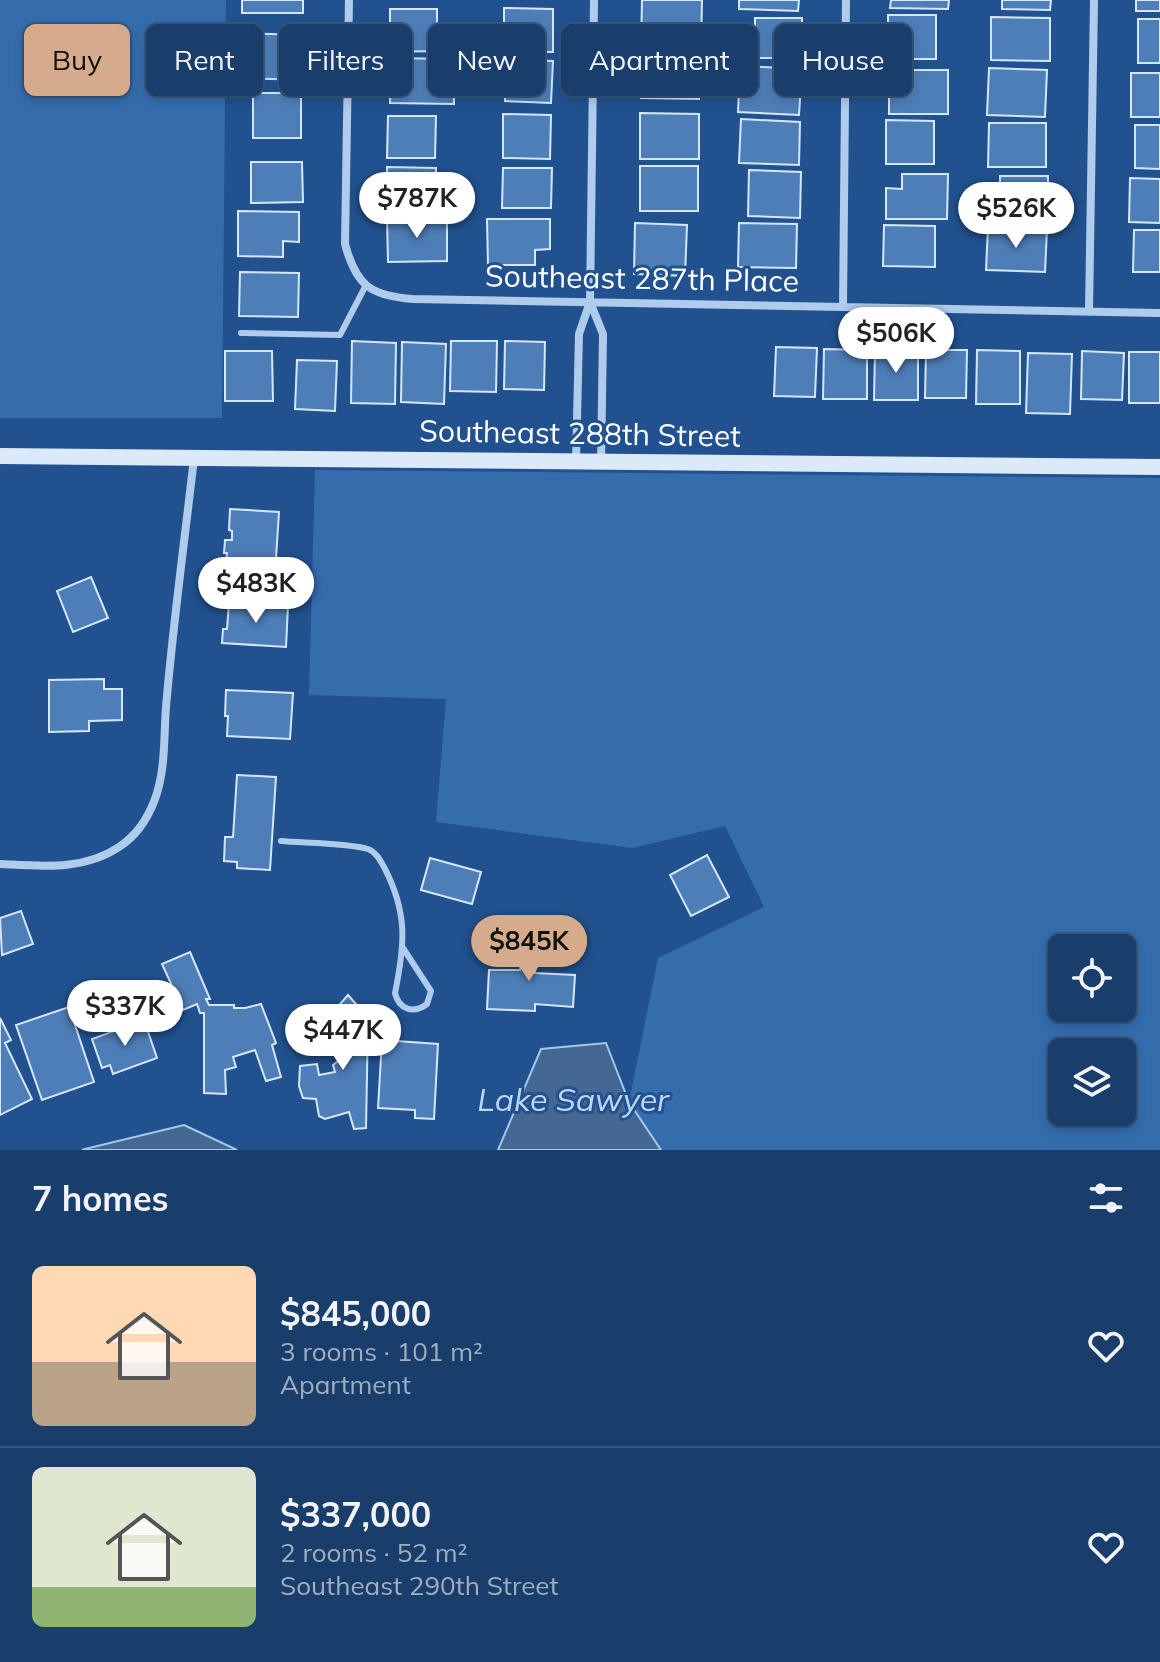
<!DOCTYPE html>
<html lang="en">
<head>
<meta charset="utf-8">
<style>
  body { margin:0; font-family:Mulish,sans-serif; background:#264973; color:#f1f3f6; height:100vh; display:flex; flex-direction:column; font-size:30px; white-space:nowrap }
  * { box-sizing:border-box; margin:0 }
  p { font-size:26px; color:#9faec1 }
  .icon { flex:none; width:44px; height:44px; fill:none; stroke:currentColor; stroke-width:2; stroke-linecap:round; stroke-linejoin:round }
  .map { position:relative; height:1150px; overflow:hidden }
  .panel { display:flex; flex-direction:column; background:#193e6b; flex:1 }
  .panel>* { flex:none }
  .hud { position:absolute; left:24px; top:24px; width:1112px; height:72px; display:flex; gap:16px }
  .tools { position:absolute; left:1048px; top:934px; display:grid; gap:16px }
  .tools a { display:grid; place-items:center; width:88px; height:88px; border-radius:12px; background:#193e6b; box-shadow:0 4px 12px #0003,0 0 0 2px #37577e; font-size:40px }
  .price { position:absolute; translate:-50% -68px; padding:0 18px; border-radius:28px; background:#fff; color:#222; font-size:26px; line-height:52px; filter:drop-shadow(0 2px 4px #0008) }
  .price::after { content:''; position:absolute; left:50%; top:48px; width:24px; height:18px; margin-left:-12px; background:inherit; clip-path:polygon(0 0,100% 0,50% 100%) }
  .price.on { background:#d6ab8b; color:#111 }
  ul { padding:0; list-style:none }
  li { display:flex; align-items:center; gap:24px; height:200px; padding:0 32px }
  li+li { border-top:2px solid #37577e }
  li span { display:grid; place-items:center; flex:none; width:224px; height:160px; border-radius:12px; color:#555 }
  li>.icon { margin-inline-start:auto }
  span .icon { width:96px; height:96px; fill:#fffc; stroke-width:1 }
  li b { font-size:34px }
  h2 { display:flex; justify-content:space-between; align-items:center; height:96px; padding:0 32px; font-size:34px }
  .pill { padding:0 28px; border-radius:12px; background:#193e6b; box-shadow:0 4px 12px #0003,0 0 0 2px #37577e; font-size:28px; line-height:72px }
  .pill.on { background:#d6ab8b; color:#111 }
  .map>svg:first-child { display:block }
  .green { fill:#346cac; fill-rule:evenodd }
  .water { fill:#456893; stroke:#a4c7ee; stroke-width:2 }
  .building { fill:#4e7eb8; stroke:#d6e6f9; stroke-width:2 }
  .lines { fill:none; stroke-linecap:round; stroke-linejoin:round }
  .lane { stroke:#b0ccec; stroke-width:6 }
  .street { stroke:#b0ccec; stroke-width:8 }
  .secondary { stroke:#dce9f9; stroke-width:16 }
  .labels { text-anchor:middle; stroke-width:6; stroke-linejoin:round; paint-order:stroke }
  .street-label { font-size:30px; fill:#fff; stroke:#21528f }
  .water-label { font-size:32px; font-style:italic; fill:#bcd6f3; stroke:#21528f }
</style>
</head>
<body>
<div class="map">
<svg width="1160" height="1150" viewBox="0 0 1160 1150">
  <rect width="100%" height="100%" fill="#21528f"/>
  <path class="green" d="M0,0h226l-4,418h-222z
    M315,470l845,8v672h-499l-32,-48 29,-144 106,-51 -39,-81 -93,22 -196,-26 10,-123 -137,-4zM1062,948h60v60h-60zM1062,1052h60v60h-60z"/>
  <path class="water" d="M606,1043l23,59 32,48h-163l43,-101z
    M184,1125l53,25h-155l3,-1z"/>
  <path class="building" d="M242,0h61v13h-61z
    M642,0h60l-1,47 -60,-1z
    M739,0h60l-1,11 -59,-2z
    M891,0h58l-1,9 -58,-1z
    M1002,0h49l-1,10 -48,-1z
    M1136,0h24v11h-24z
    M504,8l49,1v43h-49z
    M390,9h47v42l-47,1z
    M888,15h48v44h-48z
    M991,17l59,1v43l-59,-1z
    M755,18h47v40h-47z
    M1138,19h22v44h-22z
    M239,33l65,2 -1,45 -65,-2z
    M641,53l59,1 -1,45 -58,-1z
    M391,58l63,1v45l-64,-1z
    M506,59l47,2 -2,42 -46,-2z
    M740,66l46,2 -1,15 16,1 -2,31 -61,-3z
    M989,68l58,2 -2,47 -58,-2z
    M889,70h59v44h-59z
    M1131,73h29v44h-29z
    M253,93h48v45h-48z
    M640,113l59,1v45h-59z
    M503,114l48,1 -1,44 -47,-1z
    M388,116h48l-1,42h-48z
    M741,119l59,3 -1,43 -60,-2z
    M886,120l48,1v43h-48z
    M989,123h57v44h-58z
    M1135,125h25v44l-25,-1z
    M251,162h51l1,40 -52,1z
    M640,166h58v45h-58z
    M387,167l49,1v44l-49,-1z
    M503,168h49l-1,40h-49z
    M749,170l52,2 -1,46 -52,-2z
    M902,174h46l-1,45h-61v-31l16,1z
    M1000,176h48v45h-48z
    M1130,178l30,1v44l-31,-1z
    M238,211l61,1v30l-16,-1v16l-45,-1z
    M447,218v43l-59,1 -1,-43z
    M487,219h63v30l-15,1v15h-47z
    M635,223l52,2 -2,51 -51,-2z
    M739,223l58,1 -1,44 -58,-1z
    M884,225l51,1v41l-52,-1z
    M988,227l59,2 -2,43 -59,-2z
    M1134,230h26v42h-27z
    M240,272l59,1 -1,44 -59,-1z
    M352,341l44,2 -1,61 -44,-1z
    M451,341h46l-1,51 -46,-1z
    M505,341l40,1 -1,48 -40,-1z
    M402,342l44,2 -2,60 -43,-2z
    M776,347l41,1 -2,49 -41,-1z
    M824,349l43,1v49h-44z
    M875,349h43v51h-44z
    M926,350h41l-1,48h-41z
    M977,350l43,1v53h-44z
    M225,351h47l1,50h-48z
    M1082,351l42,2 -2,47 -41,-1z
    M1129,352h31v51h-31z
    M1028,353l44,1 -2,60 -44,-1z
    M297,360l40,1 -2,50 -40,-2z
    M230,509l49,3 -4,62 -45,-2 1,-9h-5l1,-10h-3l1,-13h7v-9l-3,-1z
    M91,577l17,41 -35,14 -16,-41z
    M229,602l59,4 -2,41 -64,-4 1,-14h4z
    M104,679v10h18v31l-33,1v10l-40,1v-52z
    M226,690l67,3 -3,46 -63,-3 1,-20h-3z
    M237,775l39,2 -6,93 -33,-2v-6l-13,-1 1,-24h8z
    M707,855l22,42 -38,19 -21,-41z
    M430,858l51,14 -9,32 -51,-14z
    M21,911l12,33 -31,11 -2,-37z
    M540,934l11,21 -15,7 -1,11 40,2 -2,32 -38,-3v7l-48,-2 2,-39h31l1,-25z
    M190,952l20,47h-4l3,6h25v3h11l16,-4 15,39 -4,2 9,32 -15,4 -11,-31 -22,7 3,10 -11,3 1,24 -22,-1v-80h-4l-3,-9 -14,6 -21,-46z
    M348,995l14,16v10l6,1 -2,106 -12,1 -5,-17 -24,7 -6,-3 -3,-17 -13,-1 -4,-12 1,-20 17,-2 2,11 16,-3 -2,-7 9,-7 1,-35 -10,-11z
    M69,1007l25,75 -52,18 -26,-75z
    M0,1018l11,22 -6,3 27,56 -32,16z
    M144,1020l13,38 -44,16 -3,-9 -8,3 -10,-29z
    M382,1040l56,4 -4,75 -19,-1v-8l-37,-2z"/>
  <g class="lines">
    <path class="lane" d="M241,333l99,2 26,-50
      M281,841c22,2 67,2 87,8 8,3 12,11 16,18 24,46 21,77 11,126 4,17 19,21 32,11l4,-13 -28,-43"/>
    <path class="street" d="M349,0l-4,244c11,41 25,52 68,55l747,14
      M590,302l4,-302
      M843,307l3,-307
      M1089,312l5,-312
      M576,463l3,-129 11,-32 13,32 -2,129
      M0,864c41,2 83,7 119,-17 17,-11 29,-29 36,-48 12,-33 8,-69 12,-103 7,-79 18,-159 27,-238"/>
    <path class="secondary" d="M0,456l1160,11"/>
  </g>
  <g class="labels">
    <g class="street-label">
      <text transform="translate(642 279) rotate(1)" y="10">Southeast 287th Place</text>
      <text transform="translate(580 434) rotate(1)" y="10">Southeast 288th Street</text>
    </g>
    <g class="water-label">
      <text x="573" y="1111">Lake Sawyer</text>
    </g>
  </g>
</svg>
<div class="tools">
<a><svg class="icon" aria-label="locate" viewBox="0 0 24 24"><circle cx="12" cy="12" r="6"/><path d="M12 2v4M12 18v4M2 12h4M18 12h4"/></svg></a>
<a><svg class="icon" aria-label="layers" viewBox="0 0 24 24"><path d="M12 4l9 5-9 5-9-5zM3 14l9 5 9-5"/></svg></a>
</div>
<b class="price" style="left:417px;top:240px">$787K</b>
<b class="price" style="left:1016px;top:250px">$526K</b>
<b class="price" style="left:896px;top:375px">$506K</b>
<b class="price" style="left:256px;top:625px">$483K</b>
<b class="price on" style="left:529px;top:983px">$845K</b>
<b class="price" style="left:125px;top:1048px">$337K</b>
<b class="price" style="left:343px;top:1072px">$447K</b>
<div class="hud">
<a class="pill on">Buy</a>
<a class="pill">Rent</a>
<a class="pill">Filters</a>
<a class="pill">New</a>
<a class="pill">Apartment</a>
<a class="pill">House</a>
</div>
</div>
<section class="panel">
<h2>7 homes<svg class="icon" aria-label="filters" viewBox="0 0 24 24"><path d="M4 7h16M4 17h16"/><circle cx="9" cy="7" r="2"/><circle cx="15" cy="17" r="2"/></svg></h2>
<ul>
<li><span style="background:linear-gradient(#ffd9b3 60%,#b9a48a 0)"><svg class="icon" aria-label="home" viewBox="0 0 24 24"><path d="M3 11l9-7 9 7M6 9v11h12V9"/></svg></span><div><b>$845,000</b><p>3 rooms · 101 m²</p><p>Apartment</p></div><svg class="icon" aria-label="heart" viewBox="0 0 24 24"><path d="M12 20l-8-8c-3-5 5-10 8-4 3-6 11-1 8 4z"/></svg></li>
<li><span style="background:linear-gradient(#dfe7d0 75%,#8fb573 0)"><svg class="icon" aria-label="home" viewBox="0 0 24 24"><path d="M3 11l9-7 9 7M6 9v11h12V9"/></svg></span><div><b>$337,000</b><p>2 rooms · 52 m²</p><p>Southeast 290th Street</p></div><svg class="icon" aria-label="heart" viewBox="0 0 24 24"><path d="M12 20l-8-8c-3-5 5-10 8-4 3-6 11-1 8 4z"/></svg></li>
</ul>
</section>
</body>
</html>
